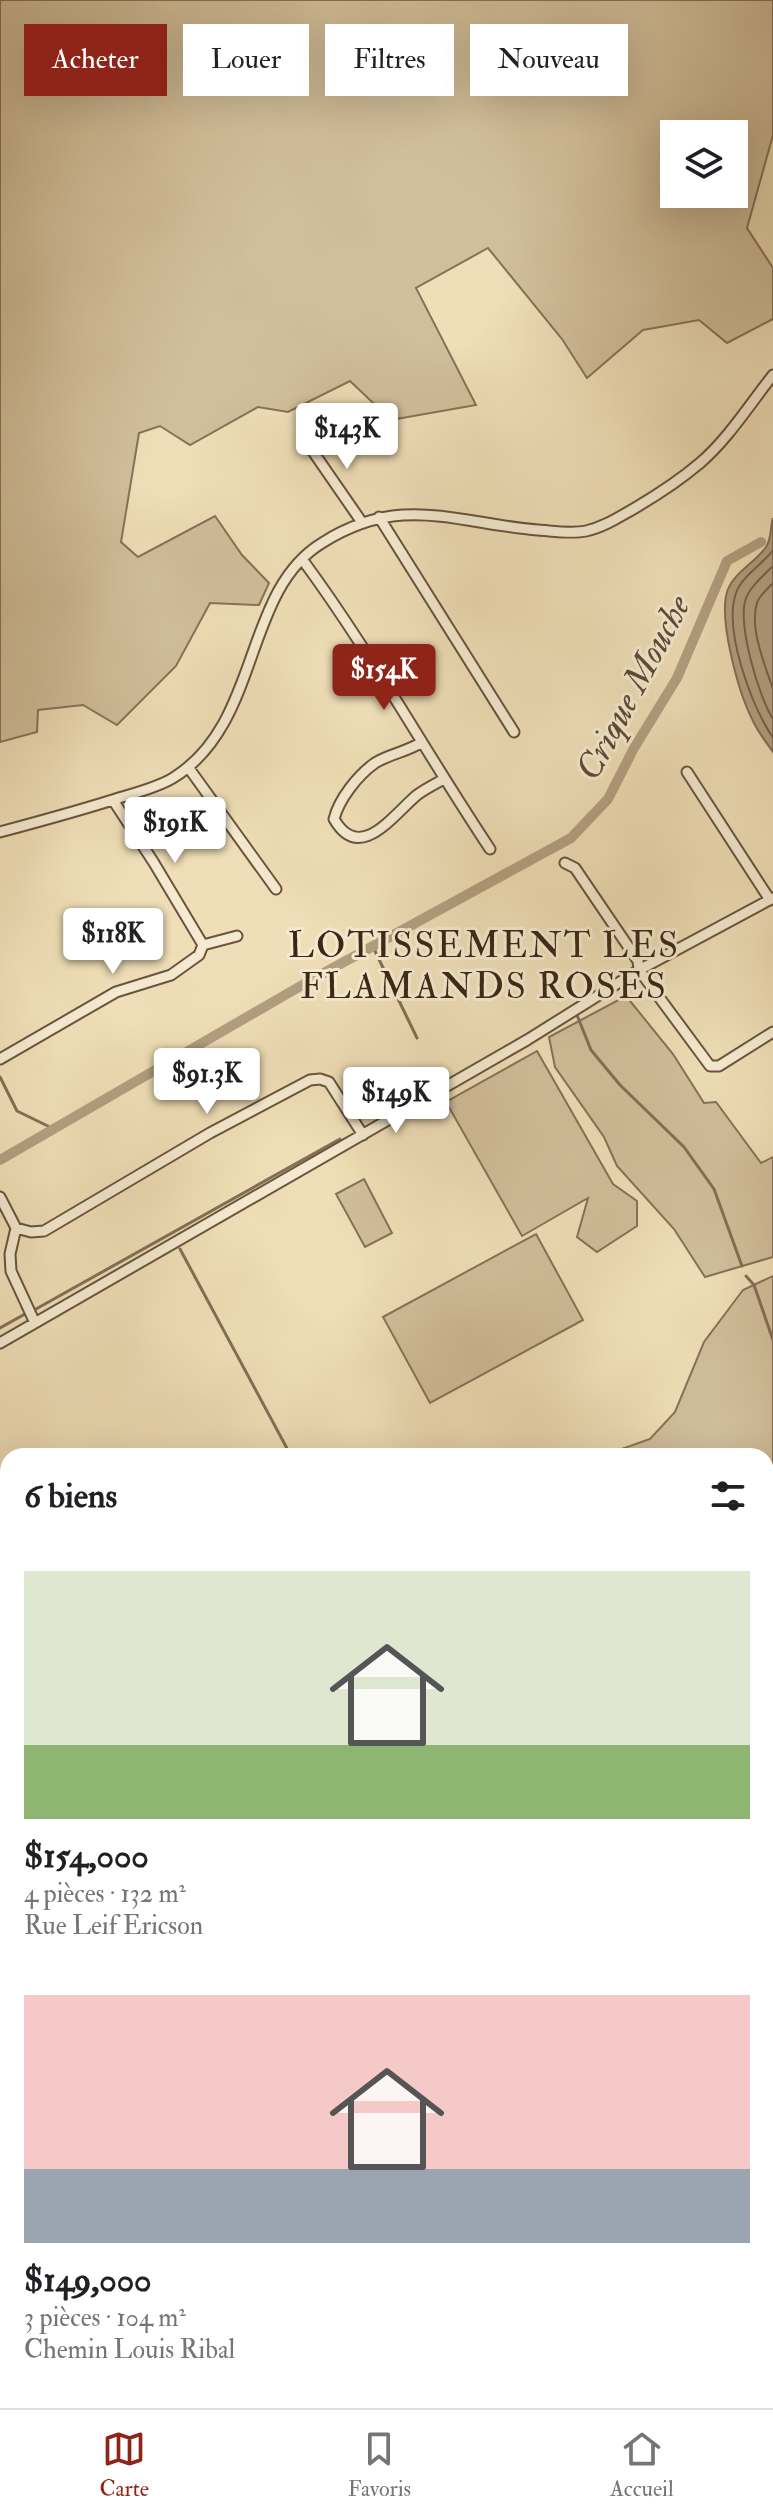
<!DOCTYPE html>
<html lang="fr">
<head>
<meta charset="utf-8">
<style>
  body { margin:0; font-family:"IM FELL Double Pica",serif; background:#f6f6f6; color:#202124; height:100vh; display:flex; flex-direction:column; font-size:30px; white-space:nowrap }
  * { box-sizing:border-box; margin:0 }
  p { font-size:26px; color:#757577 }
  .icon { flex:none; width:44px; height:44px; fill:none; stroke:currentColor; stroke-width:2; stroke-linecap:round; stroke-linejoin:round }
  .map { position:relative; flex:1; overflow:hidden }
  .drawer { position:absolute; left:0px; top:1448px; width:774px; height:960px; display:flex; flex-direction:column; background:#fff; border-radius:24px 24px 0 0; box-shadow:0 8px 32px #0002 }
  .drawer>* { flex:none }
  .top-card { position:absolute; left:24px; top:24px; width:726px; height:72px; display:flex; gap:16px }
  .tools { position:absolute; left:660px; top:120px; display:grid; gap:16px }
  .tools a { display:grid; place-items:center; width:88px; height:88px; border-radius:0px; background:#fff; box-shadow:0 8px 32px #0002; font-size:40px }
  .price { position:absolute; translate:-50% -68px; padding:0 18px; border-radius:8px; background:#fff; color:#222; font-size:26px; line-height:52px; filter:drop-shadow(0 2px 4px #0008) }
  .price::after { content:''; position:absolute; left:50%; top:48px; width:24px; height:18px; margin-left:-12px; background:inherit; clip-path:polygon(0 0,100% 0,50% 100%) }
  .price.selected { background:#8f2418; color:#fff }
  ul { padding:0; list-style:none }
  li { display:grid; align-content:center; gap:16px; height:424px; padding:0 24px }
  li span { display:grid; place-items:center; height:248px; border-radius:0px; color:#555 }
  li>.icon { margin-inline-start:auto }
  span .icon { width:144px; height:144px; fill:#fffc; stroke-width:1 }
  li b { font-size:34px }
  h2 { display:flex; justify-content:space-between; align-items:center; height:96px; padding:0 24px; font-size:34px }
  .pill { padding:0 28px; border-radius:0px; background:#fff; box-shadow:0 8px 32px #0002; font-size:28px; line-height:72px }
  .pill.selected { background:#8f2418; color:#fff }
  .menu { display:flex; justify-content:space-around; align-items:center; height:112px; border-top:2px solid #e0e0e0; background:#fff; font-size:22px; color:#757577 }
  .menu a { display:grid; justify-items:center; gap:4px }
  .menu .selected { color:#8f2418 }
  .map>svg:first-child { display:block }
  .green { fill:#d1bf9b; stroke:#867258; stroke-width:2; fill-rule:evenodd }
  .water { fill:#b29f80; stroke:#836f55; stroke-width:2 }
  .lines { fill:none; stroke-linecap:round; stroke-linejoin:round }
  .shore { stroke:#77624a; stroke-width:2 }
  .stream { stroke:#836f55; stroke-width:3 }
  .canal { stroke:#b29f80; stroke-width:10 }
  .street-casing { stroke:#69543e; stroke-width:13 }
  .secondary-casing { stroke:#3c2615; stroke-width:16 }
  .street { stroke:#f5ead0; stroke-width:9 }
  .secondary { stroke:#f5ead0; stroke-width:12 }
  .labels { text-anchor:middle; stroke-width:6; stroke-linejoin:round; paint-order:stroke }
  .water-label { font-size:36px; font-style:italic; fill:#5f4a35; stroke:#f5ead0 }
  .neighbourhood-label { font-size:36px; letter-spacing:2px; fill:#3c2615; stroke:#f5ead0 }
</style>
</head>
<body>
<div class="map">
<svg width="773" height="2408" viewBox="0 0 773 2408">
  <rect width="100%" height="100%" fill="#efdeb7"/>
  <filter id="stains"><feTurbulence type="fractalNoise" baseFrequency=".0025" numOctaves="4"/><feColorMatrix values="0 0 0 0 .2 0 0 0 0 .09 0 0 0 0 .02 0 0 0 .5 -.17"/></filter>
  <radialGradient id="worn" r=".72"><stop offset=".6" stop-color="#630" stop-opacity="0"/><stop offset="1" stop-color="#630" stop-opacity=".3"/></radialGradient>
  <path class="green" d="M0,0h773v135l-26,93 26,40v51l-46,24 -28,-23 -56,10 -56,48 -25,-39 -74,-91 -72,40 60,117 -85,15 -41,-39 -62,31 -30,-5 -68,38 -30,-19 -21,7 -18,109 17,15 77,-41 27,39 27,28 -10,22 -49,-2 -34,63 -59,59 -34,-20 -45,5 -1,22 -37,10zM674,134h60v60h-60z
    M626,996l47,58 31,49 12,-1 45,61 12,-6v100l-68,20 -31,-48 -57,-63 -13,-29 -49,-70 -6,-30z
    M537,1051l76,133 24,17v25l-40,26 -20,-15 11,-39 -66,38 -76,-134z
    M364,1179l28,54 -27,14 -29,-53z
    M536,1234l47,86 -153,83 -47,-86z
    M773,1276v369l-7,5v-194h-164l48,-17 25,-27 29,-70 39,-52z
    M8,1722v98h-8v-96z
    M0,2138l8,1v102l-8,-1z"/>
  <path class="water" d="M773,518v234c-7,-10 -15,-20 -20,-31 -14,-27 -36,-104 -25,-132 7,-17 28,-27 38,-42 6,-9 4,-20 7,-29z"/>
  <g class="lines">
    <path class="shore" d="M773,550c-10,14 -32,27 -37,43 -13,38 16,113 37,145
      M773,566c-8,8 -19,17 -25,28 -14,22 11,104 25,125
      M773,583c-5,5 -14,13 -16,20 -8,24 8,63 16,86"/>
    <path class="stream" d="M373,947l44,91
      M577,1015l14,35 29,35 64,62 30,42 28,77
      M0,1077l17,34 37,18
      M180,1249l110,205
      M746,1276l8,9 19,55
      M36,1309l304,-170
      M0,1328l25,-14
      M0,1516l8,10
      M766,2102l7,8
      M766,2377l7,5"/>
    <path class="canal" d="M0,1160l311,-180 260,-142 37,-39 26,-51 43,-70 50,-117 34,-19"/>
    <defs>
      <path id="street" d="M305,440l56,81
        M379,517l135,215
        M302,559c68,92 124,194 188,290
        M422,742c-15,10 -33,12 -47,21 -17,12 -36,36 -41,56 26,45 59,-4 83,-24 8,-6 18,-11 27,-16
        M188,767l88,122
        M687,772l83,128
        M113,800l41,63 49,82
        M0,832c41,-11 82,-22 122,-35 17,-5 36,-10 51,-19 89,-55 69,-186 149,-235 79,-50 132,-20 216,-13 15,1 33,4 48,1 18,-4 33,-14 49,-23 22,-13 45,-28 65,-45 28,-24 50,-59 73,-88
        M565,863l10,5 63,93 1,9 71,96h9l54,-34
        M0,1059l116,-67 55,-17 28,-20 4,-10 34,-9
        M0,1197l16,31 -6,26 1,17 24,52
        M16,1228l15,4 13,-1 166,-98 100,-53 10,-1 9,3 34,53
        M0,1343l527,-303 112,-70 134,-72
        M766,1661l7,-5
        M766,1794l7,6
        M766,1948l7,-8
        M766,2088l7,-5
        M766,2259l7,-4
        M0,2346l8,1
        M414,2400l12,8
        M136,2408l2,-8
        M169,2408l9,-8
        M436,2408l9,-8
        M590,2408l10,-8
        M675,2408l10,-8"/>
      <path id="secondary" d="M0,1926l8,3
        M766,2359l7,5"/>
    </defs>
    <use href="#street" class="street-casing"/>
    <use href="#secondary" class="secondary-casing"/>
    <use href="#street" class="street"/>
    <use href="#secondary" class="secondary"/>
  </g>
  <g class="labels">
    <g class="water-label">
      <text transform="translate(632 687) rotate(-62)" y="13">Crique Mouche</text>
    </g>
    <g class="neighbourhood-label">
      <text x="484" y="957">LOTISSEMENT LES<tspan x="484" dy="41">FLAMANDS ROSES</tspan></text>
    </g>
  </g>
  <rect width="100%" height="100%" filter="url(#stains)"/>
  <rect width="100%" height="100%" fill="url(#worn)"/>
</svg>
<div class="tools">
<a><svg class="icon" aria-label="layers" viewBox="0 0 24 24"><path d="M12 4l9 5-9 5-9-5zM3 14l9 5 9-5"/></svg></a>
</div>
<b class="price" style="left:347px;top:471px">$143K</b>
<b class="price selected" style="left:384px;top:712px">$154K</b>
<b class="price" style="left:175px;top:865px">$191K</b>
<b class="price" style="left:113px;top:976px">$118K</b>
<b class="price" style="left:207px;top:1116px">$91.3K</b>
<b class="price" style="left:396px;top:1135px">$149K</b>
<div class="top-card">
<a class="pill selected">Acheter</a>
<a class="pill">Louer</a>
<a class="pill">Filtres</a>
<a class="pill">Nouveau</a>
</div>
<section class="drawer">
<h2>6 biens<svg class="icon" aria-label="filters" viewBox="0 0 24 24"><path d="M4 7h16M4 17h16"/><circle cx="9" cy="7" r="2"/><circle cx="15" cy="17" r="2"/></svg></h2>
<ul>
<li><span style="background:linear-gradient(#dfe7d0 70%,#8fb573 0)"><svg class="icon" aria-label="home" viewBox="0 0 24 24"><path d="M3 11l9-7 9 7M6 9v11h12V9"/></svg></span><div><b>$154,000</b><p>4 pièces · 132 m²</p><p>Rue Leif Ericson</p></div></li>
<li><span style="background:linear-gradient(#f6c9c9 70%,#9aa5b1 0)"><svg class="icon" aria-label="home" viewBox="0 0 24 24"><path d="M3 11l9-7 9 7M6 9v11h12V9"/></svg></span><div><b>$149,000</b><p>3 pièces · 104 m²</p><p>Chemin Louis Ribal</p></div></li>
</ul>
</section>
</div>
<nav class="menu">
<a class="selected"><svg class="icon" aria-label="map" viewBox="0 0 24 24"><path d="M3 6l6-2 6 2 6-2v14l-6 2-6-2-6 2zM9 4v14M15 6v14"/></svg>Carte</a>
<a><svg class="icon" aria-label="saved" viewBox="0 0 24 24"><path d="M7 4h10v16l-5-4-5 4z"/></svg>Favoris</a>
<a><svg class="icon" aria-label="home" viewBox="0 0 24 24"><path d="M3 11l9-7 9 7M6 9v11h12V9"/></svg>Accueil</a>
</nav>
</body>
</html>
